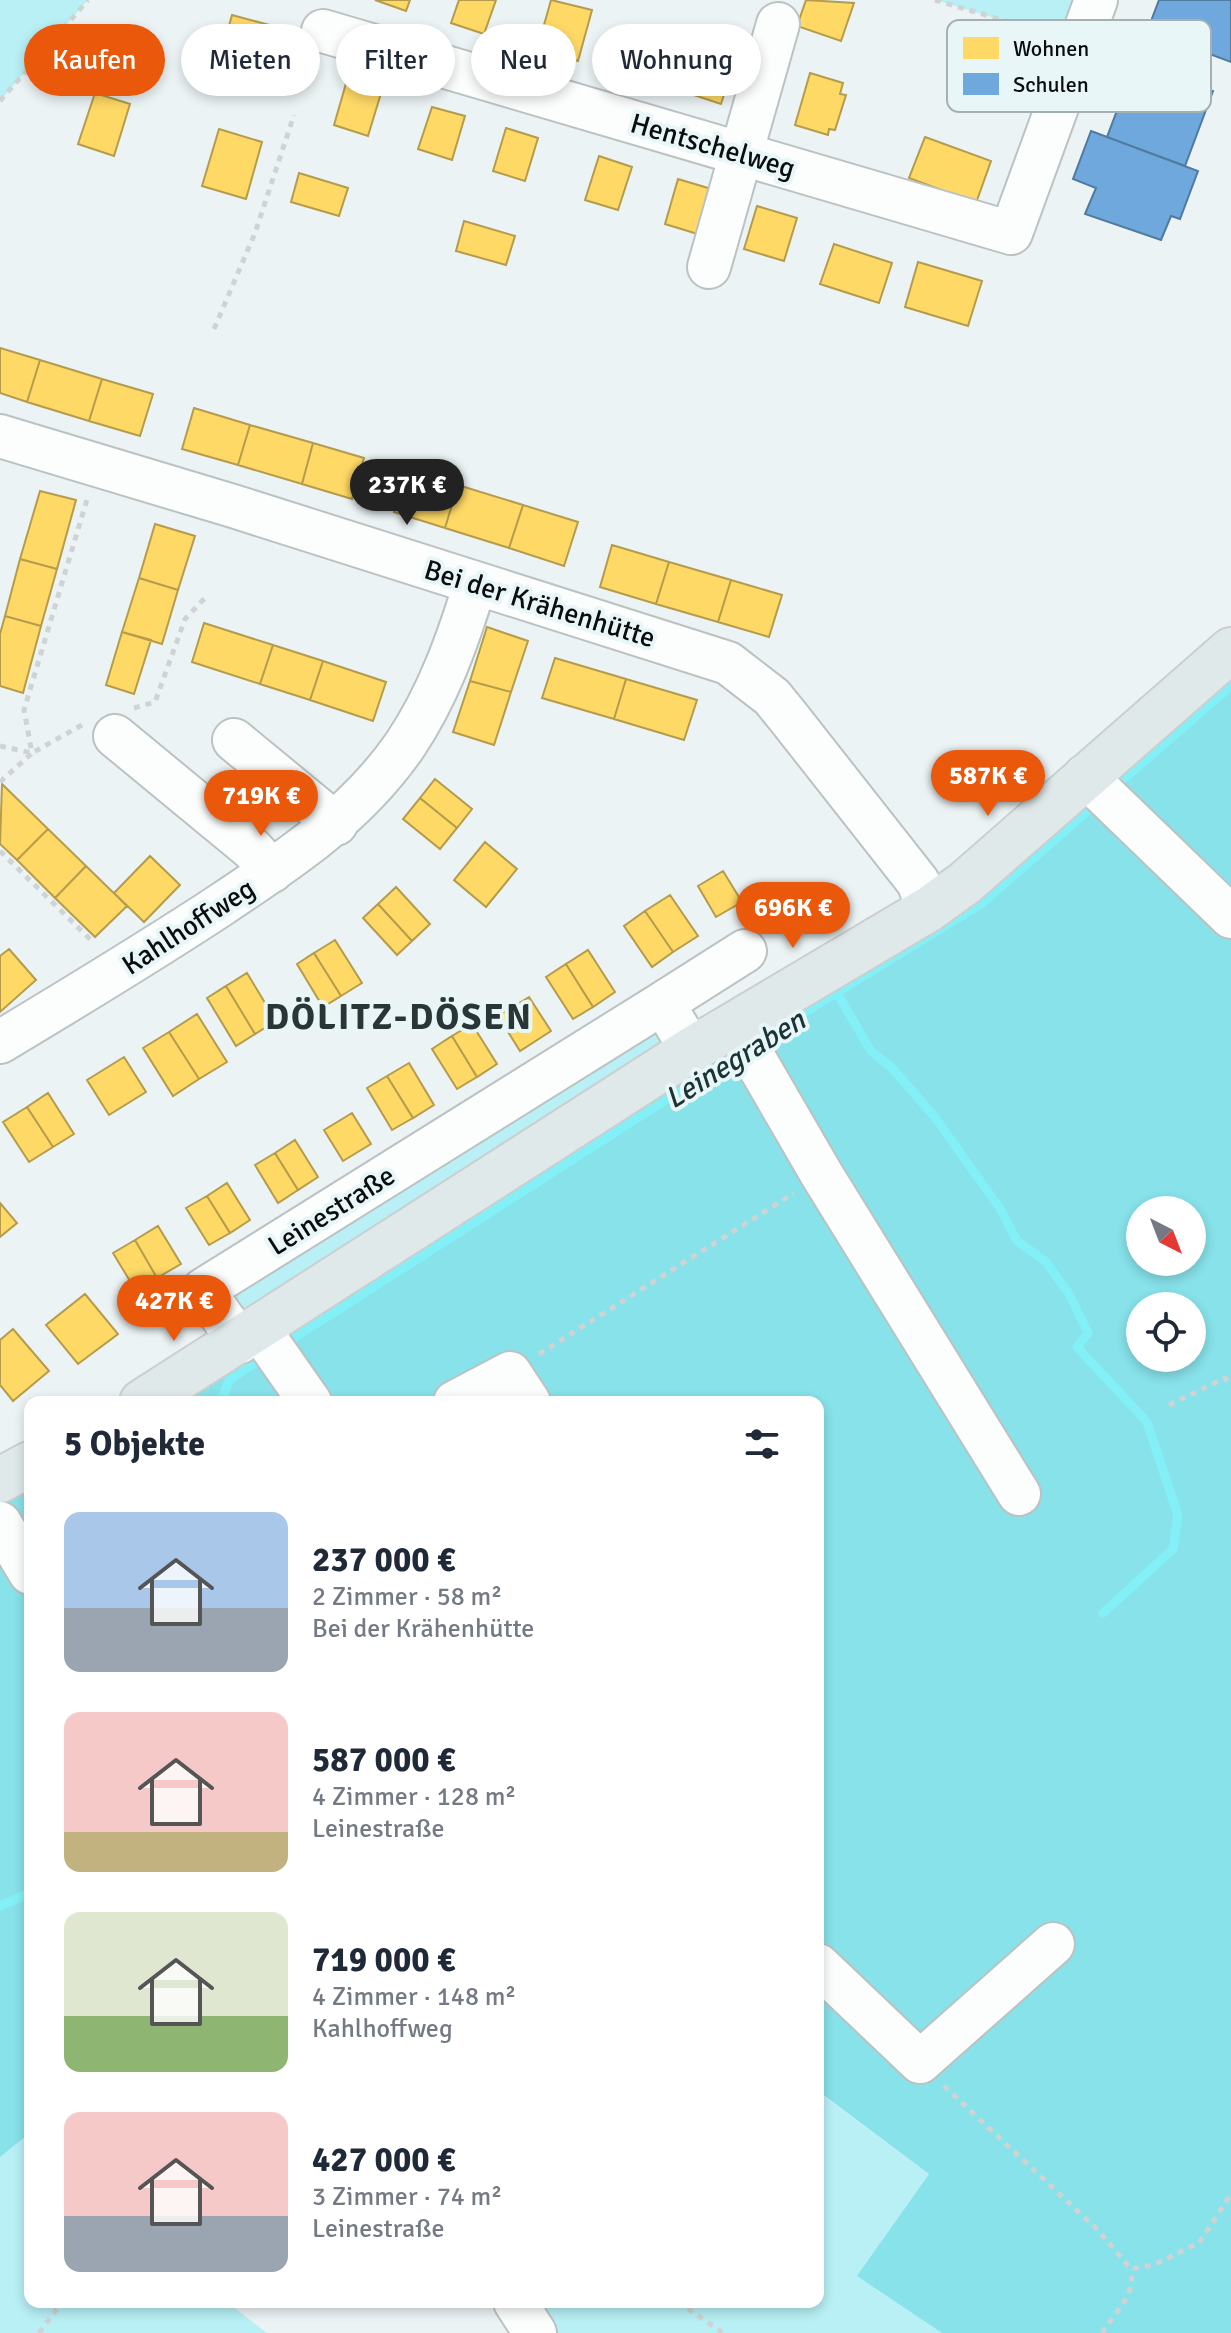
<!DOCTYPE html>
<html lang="de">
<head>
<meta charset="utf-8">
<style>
  body { margin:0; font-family:Signika,sans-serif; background:#f2f2f3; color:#1f2937; height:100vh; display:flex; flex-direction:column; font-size:30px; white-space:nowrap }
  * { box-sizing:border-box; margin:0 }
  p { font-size:26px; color:#747a83 }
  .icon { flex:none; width:44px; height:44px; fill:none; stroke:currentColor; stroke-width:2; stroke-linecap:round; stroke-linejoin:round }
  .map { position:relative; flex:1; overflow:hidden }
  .drawer { position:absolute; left:24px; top:1396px; width:800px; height:912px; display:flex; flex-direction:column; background:#fff; border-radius:16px; box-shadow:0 4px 12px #0003 }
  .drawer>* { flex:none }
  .banner { position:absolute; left:24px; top:24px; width:800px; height:72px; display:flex; gap:16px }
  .needle { width:52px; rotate:138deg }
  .buttons { position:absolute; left:1126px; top:1196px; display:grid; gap:16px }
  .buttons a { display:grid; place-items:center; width:80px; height:80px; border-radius:50%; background:#fff; box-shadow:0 4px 12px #0003; font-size:40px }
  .price { position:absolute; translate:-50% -68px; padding:0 18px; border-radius:28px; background:#ea580c; color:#fff; font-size:26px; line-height:52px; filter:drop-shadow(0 2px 4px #0008) }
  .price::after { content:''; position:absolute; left:50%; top:48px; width:24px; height:18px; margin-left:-12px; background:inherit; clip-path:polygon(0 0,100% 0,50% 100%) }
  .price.selected { background:#222; color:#fff }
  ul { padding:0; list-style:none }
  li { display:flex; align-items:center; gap:24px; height:200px; padding:0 40px }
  li span { display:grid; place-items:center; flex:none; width:224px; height:160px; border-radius:16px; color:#555 }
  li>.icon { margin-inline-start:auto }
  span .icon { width:96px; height:96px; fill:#fffc; stroke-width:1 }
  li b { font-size:34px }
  h2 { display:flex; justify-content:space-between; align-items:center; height:96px; padding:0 40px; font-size:34px }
  .chip { padding:0 28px; border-radius:36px; background:#fff; box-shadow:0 4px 12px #0003; font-size:28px; line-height:72px }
  .chip.selected { background:#ea580c; color:#fff }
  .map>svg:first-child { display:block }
  .green { fill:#b8f0f5 }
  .forest { fill:#87e2ea; fill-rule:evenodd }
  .homes { fill:#ffd966; stroke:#b59c4c; stroke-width:2 }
  .schools { fill:#6fa8dc; stroke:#507a9e; stroke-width:2 }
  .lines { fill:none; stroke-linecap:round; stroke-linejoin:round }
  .stream { stroke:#83f0f8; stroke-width:9 }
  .minor-casing { stroke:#bcc2c2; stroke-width:46 }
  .major-casing { stroke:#cbcfd0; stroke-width:48 }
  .path { stroke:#d0d3d3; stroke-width:5; stroke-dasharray:6 6; stroke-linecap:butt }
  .minor { stroke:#fcfdfd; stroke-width:42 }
  .major { stroke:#dfe9e9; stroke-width:44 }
  .labels { text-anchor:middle; stroke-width:8; stroke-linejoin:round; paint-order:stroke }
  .street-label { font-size:28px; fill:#090d0e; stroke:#e8f6f8 }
  .water-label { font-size:30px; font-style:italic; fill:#1a3335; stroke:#e8f6f8 }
  .district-label { font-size:36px; font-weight:bold; letter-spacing:2px; fill:#2a3536; stroke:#e8f6f8 }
  .key { fill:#e8f6f8; stroke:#a5b0b2; stroke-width:2 }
  .key-label { font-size:22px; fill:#090d0e }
</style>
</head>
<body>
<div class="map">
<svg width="1231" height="2333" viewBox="0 0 1231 2333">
  <rect width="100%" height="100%" fill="#ecf3f4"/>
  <path class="green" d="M0,0h88l-88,101z
    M935,0h161l-17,44z
    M663,1003l28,47 -451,292 -37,-52z
    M821,2094l108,80 -71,102 84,57h-407l-20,-31h303v-203z
    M30,2133v169h197l40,31h-267v-176z"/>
  <path class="forest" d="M1231,650v1683h-289l-85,-57 72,-102 -107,-80 -4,-7v-685h-676l787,-493zM1140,1210h52v52h-52zM1140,1306h52v52h-52z
    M30,1464v669l-30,24v-677z"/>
  <path class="homes" d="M375,0h35l-4,11z
    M459,0h37l-12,34 -33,-11z
    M551,0l41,10 -14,51 -41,-11z
    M806,0l48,3 -13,38 -44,-15z
    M232,15l41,11 -15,54 -41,-11z
    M631,26l36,10 -13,47 -36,-11z
    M709,39l30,9 -18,56 -30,-10z
    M810,73l33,10 -3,11 6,1 -11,35 -6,-1 -1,6 -33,-10z
    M347,80l35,10 -14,46 -34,-11z
    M95,93l35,11 -16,52 -36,-12z
    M432,107l33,9 -13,44 -34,-11z
    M506,128l32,10 -13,43 -32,-10z
    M219,129l43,13 -16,57 -44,-13z
    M925,137l66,24 -15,42 -67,-25z
    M599,156l33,11 -14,43 -33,-10z
    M299,173l49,15 -9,28 -48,-14z
    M678,179l40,12 -14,45 -39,-12z
    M757,206l40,12 -13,43 -40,-12z
    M464,221l51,15 -9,29 -50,-14z
    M834,244l58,19 -13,40 -59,-19z
    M918,262l64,19 -14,45 -63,-19z
    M0,348l40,12 -13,42 -27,-9z
    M40,360l62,19 -13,42 -62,-19z
    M102,379l51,15 -13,42 -51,-15z
    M194,408l56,17 -12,40 -56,-16z
    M250,425l63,18 -11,41 -64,-19z
    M313,443l51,15 -12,41 -50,-15z
    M407,470l51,15 -13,43 -51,-16z
    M458,485l65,20 -14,43 -64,-20z
    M40,491l36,9 -19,69 -37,-10z
    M523,505l55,17 -14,44 -55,-18z
    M155,524l40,12 -17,54 -39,-12z
    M612,545l57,17 -13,42 -56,-17z
    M20,559l37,10 -16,57 -36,-10z
    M669,562l62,18 -13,42 -62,-18z
    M139,578l39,12 -16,54 -40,-12z
    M731,580l51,15 -13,42 -51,-15z
    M5,616l36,10 -18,67 -23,-7v-52z
    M204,623l69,22 -13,39 -68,-22z
    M487,627l41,14 -17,51 -41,-11z
    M122,632l29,8 -17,54 -28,-9z
    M273,645l50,16 -13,39 -50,-16z
    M555,658l71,21 -12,40 -72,-21z
    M323,661l63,21 -13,39 -63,-21z
    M626,679l71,21 -13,40 -70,-21z
    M470,681l41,11 -17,53 -41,-13z
    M435,779l37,30 -15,19 -37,-30z
    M2,784l46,45 -31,31 -17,-16z
    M420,798l37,30 -17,21 -37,-30z
    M48,829l38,37 -31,32 -38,-38z
    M485,842l32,27 -31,38 -32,-27z
    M150,856l30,29 -36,37 -30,-29z
    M86,866l41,40 -32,31 -40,-39z
    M723,871l19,31 -26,15 -18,-31z
    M396,887l34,37 -18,17 -34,-37z
    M670,895l28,41 -25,16 -28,-41z
    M378,904l34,37 -15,14 -34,-37z
    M645,911l28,41 -21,15 -28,-41z
    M335,940l27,43 -21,13 -27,-43z
    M9,949l27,31 -36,32v-56z
    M588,950l27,42 -22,15 -27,-43z
    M314,953l27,43 -18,11 -26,-43z
    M566,964l27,43 -20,12 -27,-42z
    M247,973l29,48 -21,13 -29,-48z
    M226,986l29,48 -19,12 -29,-48z
    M529,997l22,34 -31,20 -22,-35z
    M197,1014l30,48 -28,17 -30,-47z
    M472,1024l25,40 -20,13 -25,-41z
    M169,1032l30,47 -26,17 -30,-48z
    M452,1036l25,41 -20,12 -25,-40z
    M124,1057l22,35 -37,23 -22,-35z
    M409,1063l25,42 -21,13 -26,-42z
    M387,1076l26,42 -21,12 -25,-42z
    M48,1093l26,41 -21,13 -26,-40z
    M27,1107l26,40 -24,15 -26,-40z
    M352,1113l19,31 -28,17 -19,-31z
    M295,1140l23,37 -20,13 -23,-37z
    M275,1153l23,37 -20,13 -23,-38z
    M227,1183l23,37 -20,13 -23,-37z
    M207,1196l23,37 -21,12 -23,-37z
    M0,1203l17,20 -17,14z
    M158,1226l23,38 -24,14 -22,-38z
    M135,1240l22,38 -21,13 -23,-38z
    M85,1294l33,40 -40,30 -32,-39z
    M13,1329l36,42 -36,30 -13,-16v-45z"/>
  <path class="schools" d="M1159,0h72v62l-32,-12 -12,32 26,9 -28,75 -78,-29z
    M1091,131l107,40 -18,48 -9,-3 -10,24 -76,-26 11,-26 -23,-9z"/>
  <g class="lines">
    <path class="stream" d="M1112,789l119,-103
      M837,993l34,58 22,18 41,47 67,94 16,31 29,21 23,32 19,39 -11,14 70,75 31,93 -5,34 -70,64
      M758,1041l223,-137 117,-102
      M283,1345l456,-292
      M221,1402l8,-22 38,-25
      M0,1906l30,-13"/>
    <defs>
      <path id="minor" d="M323,31l688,202 85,-233
        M709,267l69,-243
        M0,436l233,70 495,157 44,34 17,21 129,164 11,27
        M115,736l137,113 20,22
        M234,740l102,84
        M1085,776l146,141
        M663,1003l82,-52
        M735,1025l87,150 197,319
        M0,1042c70,-42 139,-84 207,-128 74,-49 147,-95 198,-169 33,-49 53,-105 70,-161
        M259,1329l51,73
        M240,1342l-37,-52 460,-287 28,47
        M455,1402l55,-29 19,29
        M0,1523l30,50
        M818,1965l102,97 133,-118
        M515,2302l20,31"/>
      <path id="major" d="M142,1402l549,-352 238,-141 36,-26 266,-233
        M0,1480l30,-16"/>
    </defs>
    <use href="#minor" class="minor-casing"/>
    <use href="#major" class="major-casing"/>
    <path class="path" d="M935,0l111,33 3,-2
      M0,101l88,-101
      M214,329l41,-96 39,-118
      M134,708l21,-6 30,-83 20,-21
      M0,746l32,7 50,-28
      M0,782l32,-29 -8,-43 64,-214
      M0,851l94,92
      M539,1354l255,-161
      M1169,1405l56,-27 6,6
      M944,2086l153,143 34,40 22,-4 46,-22 32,-49
      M678,2302l45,31
      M39,2333l23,-31
      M1102,2333c13,-22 34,-36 29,-64"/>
    <use href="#minor" class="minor"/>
    <use href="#major" class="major"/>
  </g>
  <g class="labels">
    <g class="street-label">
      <text transform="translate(713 145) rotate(16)" y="10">Hentschelweg</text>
      <text transform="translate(540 603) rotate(17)" y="10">Bei der Krähenhütte</text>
      <text transform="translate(188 926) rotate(-33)" y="10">Kahlhoffweg</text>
      <text transform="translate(331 1210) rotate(-32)" y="10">Leinestraße</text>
    </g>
    <g class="water-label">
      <text transform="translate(735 1059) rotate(-32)" y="10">Leinegraben</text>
    </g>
    <g class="district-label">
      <text x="399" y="1029">DÖLITZ-DÖSEN</text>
    </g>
  </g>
  <rect x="947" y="20" width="264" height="92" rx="12" class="key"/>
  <rect x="963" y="37" width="36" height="22" fill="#ffd966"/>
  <rect x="963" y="73" width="36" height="22" fill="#6fa8dc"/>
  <g class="key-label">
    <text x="1013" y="56">Wohnen</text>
    <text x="1013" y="92">Schulen</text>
  </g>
</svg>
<div class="buttons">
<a><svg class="needle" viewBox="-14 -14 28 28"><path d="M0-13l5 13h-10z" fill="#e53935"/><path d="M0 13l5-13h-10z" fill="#747a83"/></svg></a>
<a><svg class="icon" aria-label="locate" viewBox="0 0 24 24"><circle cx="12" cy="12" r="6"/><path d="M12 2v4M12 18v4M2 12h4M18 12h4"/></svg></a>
</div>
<b class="price selected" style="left:407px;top:527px">237K €</b>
<b class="price" style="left:988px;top:818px">587K €</b>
<b class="price" style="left:261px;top:838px">719K €</b>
<b class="price" style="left:793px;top:950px">696K €</b>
<b class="price" style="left:174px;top:1343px">427K €</b>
<div class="banner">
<a class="chip selected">Kaufen</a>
<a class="chip">Mieten</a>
<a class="chip">Filter</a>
<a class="chip">Neu</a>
<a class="chip">Wohnung</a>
</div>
<section class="drawer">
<h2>5 Objekte<svg class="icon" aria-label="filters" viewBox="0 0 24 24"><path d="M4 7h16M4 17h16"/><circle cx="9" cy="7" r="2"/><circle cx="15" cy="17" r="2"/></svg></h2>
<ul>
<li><span style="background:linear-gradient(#a9c7e8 60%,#9aa5b1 0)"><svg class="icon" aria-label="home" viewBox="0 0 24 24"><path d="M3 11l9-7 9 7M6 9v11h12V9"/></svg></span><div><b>237 000 €</b><p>2 Zimmer · 58 m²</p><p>Bei der Krähenhütte</p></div></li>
<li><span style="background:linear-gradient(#f6c9c9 75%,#c2b280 0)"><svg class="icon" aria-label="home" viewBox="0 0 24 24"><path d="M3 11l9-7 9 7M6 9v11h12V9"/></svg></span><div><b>587 000 €</b><p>4 Zimmer · 128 m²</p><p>Leinestraße</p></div></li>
<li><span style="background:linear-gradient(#dfe7d0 65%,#8fb573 0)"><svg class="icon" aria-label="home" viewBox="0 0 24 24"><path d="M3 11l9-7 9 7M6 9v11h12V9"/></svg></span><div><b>719 000 €</b><p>4 Zimmer · 148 m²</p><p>Kahlhoffweg</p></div></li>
<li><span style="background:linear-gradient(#f6c9c9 65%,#9aa5b1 0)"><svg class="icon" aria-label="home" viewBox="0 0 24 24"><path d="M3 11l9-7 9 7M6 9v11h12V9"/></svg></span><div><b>427 000 €</b><p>3 Zimmer · 74 m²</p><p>Leinestraße</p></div></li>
</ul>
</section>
</div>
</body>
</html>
